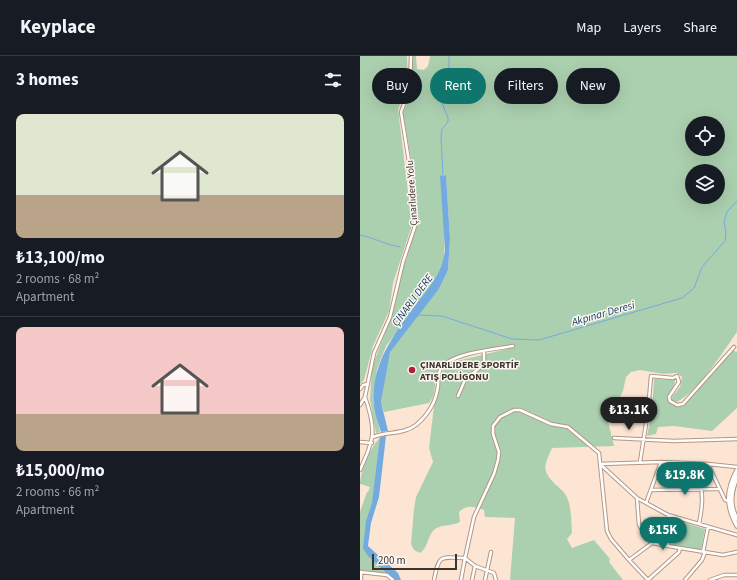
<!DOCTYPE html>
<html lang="en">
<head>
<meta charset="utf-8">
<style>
  body { margin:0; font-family:"Source Sans 3",sans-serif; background:#20242c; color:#f1f3f6; height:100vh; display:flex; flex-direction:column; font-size:15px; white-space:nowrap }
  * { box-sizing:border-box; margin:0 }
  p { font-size:13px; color:#9ea1a6 }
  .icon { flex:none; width:22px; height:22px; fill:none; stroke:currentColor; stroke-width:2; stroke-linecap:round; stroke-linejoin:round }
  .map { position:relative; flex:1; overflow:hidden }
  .sheet { display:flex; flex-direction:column; background:#171b24; width:360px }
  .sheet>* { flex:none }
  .hud { position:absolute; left:12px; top:12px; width:305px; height:36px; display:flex; gap:8px }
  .tools { position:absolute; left:325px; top:60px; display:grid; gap:8px }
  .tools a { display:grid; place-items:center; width:40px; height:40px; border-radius:50%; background:#171b24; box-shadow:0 4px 16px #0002; font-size:20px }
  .scale { position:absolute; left:12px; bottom:10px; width:85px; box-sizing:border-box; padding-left:4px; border:2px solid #3f342c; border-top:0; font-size:11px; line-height:14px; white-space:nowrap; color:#3f342c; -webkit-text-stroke:3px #fcf6f2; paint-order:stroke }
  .price { position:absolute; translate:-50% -34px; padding:0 9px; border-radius:14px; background:#0f766e; color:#fff; font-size:13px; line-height:26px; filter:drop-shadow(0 1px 2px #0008) }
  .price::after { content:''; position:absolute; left:50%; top:24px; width:12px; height:9px; margin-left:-6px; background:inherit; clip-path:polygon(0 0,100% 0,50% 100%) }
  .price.selected { background:#222; color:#fff }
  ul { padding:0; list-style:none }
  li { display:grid; align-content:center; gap:8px; height:212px; padding:0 16px }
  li+li { border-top:1px solid #363941 }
  li span { display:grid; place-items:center; height:124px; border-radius:8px; color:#555 }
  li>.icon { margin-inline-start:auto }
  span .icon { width:72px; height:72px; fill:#fffc; stroke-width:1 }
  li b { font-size:17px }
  h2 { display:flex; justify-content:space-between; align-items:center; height:48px; padding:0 16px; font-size:17px }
  .tag { padding:0 14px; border-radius:18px; background:#171b24; box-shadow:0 4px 16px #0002; font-size:14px; line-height:36px }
  .tag.selected { background:#0f766e; color:#fff }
  header { display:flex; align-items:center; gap:24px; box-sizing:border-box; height:56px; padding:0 20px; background:#171b24; border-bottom:1px solid #363941 }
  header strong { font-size:19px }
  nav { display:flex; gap:22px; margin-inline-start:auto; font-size:14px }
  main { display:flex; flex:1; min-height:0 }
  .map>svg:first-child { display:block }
  .green { fill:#abd0af; fill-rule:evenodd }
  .water { fill:#73abe1 }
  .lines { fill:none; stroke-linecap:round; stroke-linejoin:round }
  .stream { stroke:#73abe1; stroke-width:1 }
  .minor-casing { stroke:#b39783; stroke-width:4.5 }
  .secondary-casing { stroke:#b39783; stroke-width:5.5 }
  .minor { stroke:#fff; stroke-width:2.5 }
  .secondary { stroke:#fff; stroke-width:3.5 }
  .poi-dot { fill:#b21f3d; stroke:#fcf6f2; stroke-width:1.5 }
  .labels { text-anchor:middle; stroke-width:3; stroke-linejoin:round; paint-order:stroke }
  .street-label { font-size:10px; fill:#3f342c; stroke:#fcf6f2 }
  .poi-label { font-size:10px; font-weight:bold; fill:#3f342c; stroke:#fcf6f2; text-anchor:start }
  .water-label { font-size:11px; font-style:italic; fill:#0e395c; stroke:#fcf6f2 }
</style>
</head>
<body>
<header>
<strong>Keyplace</strong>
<nav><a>Map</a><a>Layers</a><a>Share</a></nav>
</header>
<main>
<section class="sheet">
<h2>3 homes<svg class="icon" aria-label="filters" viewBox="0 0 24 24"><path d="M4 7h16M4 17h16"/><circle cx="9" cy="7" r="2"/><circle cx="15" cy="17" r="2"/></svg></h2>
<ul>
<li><span style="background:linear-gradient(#dfe7d0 65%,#b9a48a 0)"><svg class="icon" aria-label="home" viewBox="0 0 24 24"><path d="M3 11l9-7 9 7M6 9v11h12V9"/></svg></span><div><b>₺13,100/mo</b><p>2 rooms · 68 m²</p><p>Apartment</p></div></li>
<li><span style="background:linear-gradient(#f6c9c9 70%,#b9a48a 0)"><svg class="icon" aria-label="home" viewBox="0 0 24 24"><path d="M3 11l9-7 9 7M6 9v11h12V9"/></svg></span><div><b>₺15,000/mo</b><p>2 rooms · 66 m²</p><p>Apartment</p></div></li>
</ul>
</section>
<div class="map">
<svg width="377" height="524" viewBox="0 0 377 524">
  <rect width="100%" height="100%" fill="#fde5d4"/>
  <path class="green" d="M0,0h47l1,32 -10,21 14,116 -19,58 -4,28 -16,35 -9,34 -4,4z
    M53,0h3l1,13 7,1 4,-4 2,-10h307v276c-14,20 -39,59 -60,70l-5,-2v-3l8,-10 2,-10 -5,-4 -13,1 -24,-4 -9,2 -5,5 -3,14 -15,30 6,25 -62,2c-8,18 -11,22 4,37 3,3 7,5 9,9 7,10 6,27 7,39l-5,6 5,9 22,-8 16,19 -1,3 14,18h-113l5,-62 -30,-1 -1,-7c-10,-3 -17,-6 -25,2l1,10c-7,4 -18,2 -25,7 -8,6 -6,18 -15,24l-6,-3 -3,-6 3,-35 2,-12 17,-35 -4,-14 5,-42 8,-34 6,-7 9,-4 58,-14 -4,-2c-17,3 -63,7 -72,23 -6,10 -1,25 -10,35l-45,9 -3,-10 8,-50 50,-63 9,-19 2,-31 -4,-64 -2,85 -7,18 -51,68 -9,23 -3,32 6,31 -4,1 -6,-33 2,-33 19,-49 14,-57 11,-32 1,-10 -4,-49 -10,-57 9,-20zM332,67h26v26h-26zM332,115h26v26h-26z
    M371,294l6,2v56l-25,23 -38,-5 -16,1 -2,7 -9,2 5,-24 2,-33 21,1c0,8 -6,13 -5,21l6,4 7,-1z
    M23,380l-17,109 30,30 -36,-5v-58l7,-20h1l2,-5 -10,-3c0,-12 12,-43 23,-48z
    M309,462l36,11 -4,21 -31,-6z"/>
  <path class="water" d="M80,119l3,2 3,-2 4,64 -2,31 -9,19 -49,63 -9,50 7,29 -7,1c-3,-10 -7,-20 -7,-30 -3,-41 24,-73 47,-104 12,-15 22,-28 24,-48z
    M26,380l-7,61 -8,26 -3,23 30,27 3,7h-7l-26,-24 -5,-8 3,-27 6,-18 8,-66z"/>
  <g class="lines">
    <path class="stream" d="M83,121l-2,-41 1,-7 6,-7v-4l-8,-20v-11l2,-10 7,-8v-13
      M0,179c15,3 26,10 40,12
      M56,259l26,1 70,23 27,1 143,-42 12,-10 8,-21 23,-26 1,-9 -2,-10 3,-10 10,-11"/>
    <defs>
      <path id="minor" d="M0,333l3,-4 5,-1
        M98,340l7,-16 19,-16v-13
        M259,344l31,-1
        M0,349l5,-8 9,-44 16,-36 13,-55 12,-36 -4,-52 -10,-62 9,-24 1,-32
        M254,355h34
        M13,381c14,-6 30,-2 43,-12 12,-10 20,-23 22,-39 0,-6 0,-13 3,-18 11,-15 54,-19 72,-22
        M254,382l60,3 63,-2
        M0,386l12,1
        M280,406l8,-51 3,-35 22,2 4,-2 2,6 -10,15 1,4 7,4 6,-1 51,-57
        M240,408l37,34 31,17 69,20
        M240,408l61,-2 47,2
        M0,414c14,-31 17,-39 5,-73
        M291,434l67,-1
        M369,445l-4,-1 -17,-36 29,3
        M286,447l15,-41
        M339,468c3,-15 5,-30 0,-45l14,-4
        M292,487l16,3
        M320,492l43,7 14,-3
        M343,496l5,-25
        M269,504l19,20
        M0,516l27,3 6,5
        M1,524v-8
        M74,524c5,-26 6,-23 31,-22l9,-41 20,-43 4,-14 1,-8 -6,-18v-8l7,-9 14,-7h6l31,14 17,3 31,26 8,78 4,8 18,21 23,-17 -13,-18 -2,-27
        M101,524l4,-22 10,8 19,7 2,7
        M112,524l3,-14
        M125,524l6,-28
        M288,524l31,-28 1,-4 -12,-2v-31
        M325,524l17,-20 3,-8
        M350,524l14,-5h13"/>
      <path id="secondary" d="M377,414c-11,21 -11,36 0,56
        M377,421c-6,15 -8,28 0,42"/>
    </defs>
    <use href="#minor" class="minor-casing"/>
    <use href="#secondary" class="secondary-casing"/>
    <use href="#minor" class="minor"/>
    <use href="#secondary" class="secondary"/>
  </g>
  <circle class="poi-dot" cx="52" cy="314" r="4"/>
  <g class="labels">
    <g class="street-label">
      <text transform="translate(51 137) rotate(-94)" y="4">Çınarlıdere Yolu</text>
    </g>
    <g class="poi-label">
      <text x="60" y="312">ÇINARLIDERE SPORTİF<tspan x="60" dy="12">ATIŞ POLİGONU</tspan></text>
    </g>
    <g class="water-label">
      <text transform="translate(52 244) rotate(-54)" y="4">ÇINARLI DERE</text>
      <text transform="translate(243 257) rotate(-16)" y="4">Akpınar Deresi</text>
    </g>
  </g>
</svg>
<div class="tools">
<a><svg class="icon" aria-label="locate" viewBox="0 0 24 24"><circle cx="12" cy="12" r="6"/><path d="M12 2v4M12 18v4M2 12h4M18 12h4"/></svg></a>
<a><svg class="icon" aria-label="layers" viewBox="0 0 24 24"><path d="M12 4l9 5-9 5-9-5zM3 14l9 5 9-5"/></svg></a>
</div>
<div class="scale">200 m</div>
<b class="price selected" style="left:269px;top:375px">₺13.1K</b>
<b class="price" style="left:325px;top:440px">₺19.8K</b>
<b class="price" style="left:303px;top:495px">₺15K</b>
<div class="hud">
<a class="tag">Buy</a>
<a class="tag selected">Rent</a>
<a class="tag">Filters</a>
<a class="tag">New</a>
</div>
</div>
</main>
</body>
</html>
